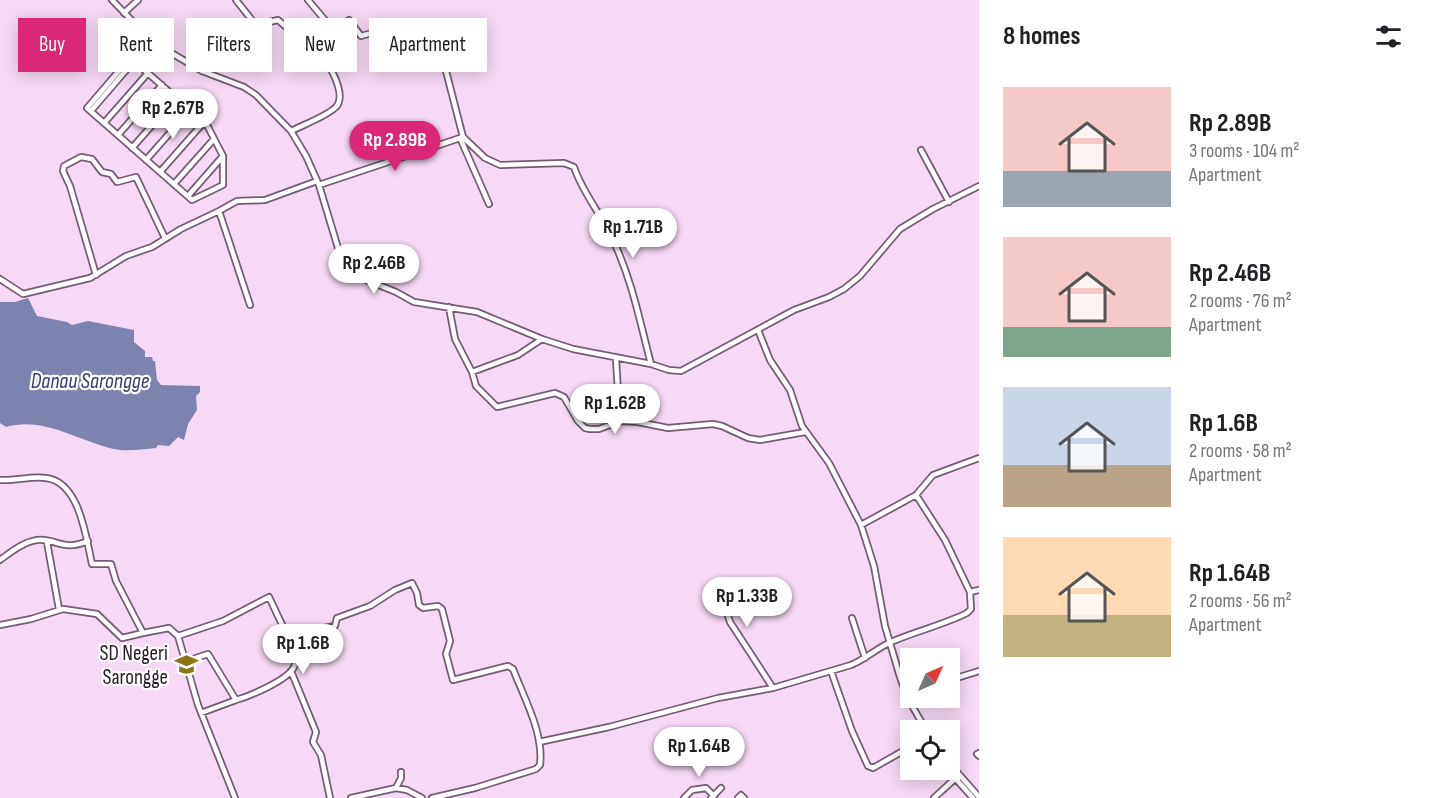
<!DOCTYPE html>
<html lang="en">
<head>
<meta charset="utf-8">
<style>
  body { margin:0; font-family:"Sofia Sans Condensed",sans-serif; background:#f6f6f6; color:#202124; height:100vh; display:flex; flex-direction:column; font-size:22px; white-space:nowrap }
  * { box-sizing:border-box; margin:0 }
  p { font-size:20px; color:#757577 }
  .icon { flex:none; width:33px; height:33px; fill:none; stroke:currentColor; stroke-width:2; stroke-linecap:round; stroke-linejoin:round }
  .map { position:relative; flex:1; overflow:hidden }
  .details { display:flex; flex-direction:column; background:#fff; width:450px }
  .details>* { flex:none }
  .top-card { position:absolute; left:18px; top:18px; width:570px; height:54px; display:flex; gap:12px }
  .needle { width:39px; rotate:45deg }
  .tools { position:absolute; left:900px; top:648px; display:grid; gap:12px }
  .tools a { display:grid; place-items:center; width:60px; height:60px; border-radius:0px; background:#fff; box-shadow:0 3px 15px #0003; font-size:30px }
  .price { position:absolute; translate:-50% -51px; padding:0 14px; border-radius:21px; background:#fff; color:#222; font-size:20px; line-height:39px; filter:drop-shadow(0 2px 3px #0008) }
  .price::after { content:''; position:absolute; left:50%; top:36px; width:18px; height:14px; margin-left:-9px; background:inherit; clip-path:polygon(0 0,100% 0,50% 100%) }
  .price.active { background:#db2777; color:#fff }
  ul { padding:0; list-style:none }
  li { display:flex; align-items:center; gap:18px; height:150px; padding:0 24px }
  li span { display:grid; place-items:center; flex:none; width:168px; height:120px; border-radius:0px; color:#555 }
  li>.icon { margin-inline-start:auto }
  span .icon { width:72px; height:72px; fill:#fffc; stroke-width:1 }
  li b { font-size:26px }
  h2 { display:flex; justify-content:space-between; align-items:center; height:72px; padding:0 24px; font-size:26px }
  .tag { padding:0 21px; border-radius:0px; background:#fff; box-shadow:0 3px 15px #0003; font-size:21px; line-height:54px }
  .tag.active { background:#db2777; color:#fff }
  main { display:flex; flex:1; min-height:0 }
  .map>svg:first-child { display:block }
  .water { fill:#7d83af }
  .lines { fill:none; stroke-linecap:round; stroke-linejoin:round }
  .minor-casing { stroke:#755c75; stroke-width:8 }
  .minor { stroke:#fff; stroke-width:4.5 }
  .labels { text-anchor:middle; stroke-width:4.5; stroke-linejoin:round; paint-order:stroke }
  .poi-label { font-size:21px; fill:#251b25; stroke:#fff; text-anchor:end }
  .water-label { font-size:22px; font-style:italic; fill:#363a73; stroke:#fff }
</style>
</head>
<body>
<main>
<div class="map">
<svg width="979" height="798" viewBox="0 0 979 798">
  <rect width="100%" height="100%" fill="#f6d9f5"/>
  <path class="water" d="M28,298l9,18 30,6 5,3 16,-4 46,9v12l11,9v6h7l1,4h2l2,19 4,5 39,1v6l-4,4 1,14 -9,14 -4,16 -6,-3 -9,9 -11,-1 -2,3c-13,1 -29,4 -42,1 -36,-8 -70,-33 -108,-22l-6,-4v-121h15z"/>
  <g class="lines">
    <defs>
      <path id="minor" d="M112,0l30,31 26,20 34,20 42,16 12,8 35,36 15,25 13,29 22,73 23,21 32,13 18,10 63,10 65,27 31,10 78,15 18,6 12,1 113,-61 35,-13 15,-8 16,-13 40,-47 33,-20 46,-23
        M236,0l23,29
        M308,0l16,19
        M124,13l14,-13
        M134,61l73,64 16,31v29l-31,15 -105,-92 62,-72
        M202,71l67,-49 9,-2 14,12 10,-5 4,5 18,-13 9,12 16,-11 12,16 11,-3 4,2 12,29c11,-2 42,-10 49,-8l9,15 17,66 22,21 15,7 64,-2 10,4c9,27 28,48 39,73 19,40 27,82 38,124
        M91,111l62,-72
        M104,123l44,-50
        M291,131c12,-6 36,-15 45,-24 15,-17 -20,-61 -30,-75
        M118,135l44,-50
        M460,138l29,66
        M132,148l44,-50
        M921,150l28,52
        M146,160l44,-50
        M160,172l44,-50
        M174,184l40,-45
        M319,185l144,-48
        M188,196l35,-40
        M96,275l-26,-89 -7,-15 1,-5 17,-9 11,2 10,13 9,2 6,8 19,-5 29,61
        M0,279l23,15 67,-16 36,-22 26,-9 29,-18 38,-18
        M250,305l-31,-94 18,-10 28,-1 52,-19
        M449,307l6,32 17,33 4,14 21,21 58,-14 9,4 14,24 7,7 5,1h9l22,-8 17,1 30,6 45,-4 9,2 26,12 12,2 45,-8
        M758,330l12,30 20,30 12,36 27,37 32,62 13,41 11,60 15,51 7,20 19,33
        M616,359l3,50
        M472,372l46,-17 24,-16
        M0,480c16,1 31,-4 46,-2 34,4 40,60 46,86h19l5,17 27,52 26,-5 9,8 20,69 37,93
        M916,495l29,45 25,52
        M861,525l55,-30 17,-20 46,-17
        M47,542l12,67
        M0,560c11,-8 23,-18 37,-20 20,-2 25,12 51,1
        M852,618l13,40
        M0,625l31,-6 32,-10 34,5 25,24 21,-5
        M178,636l45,-15 46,-24 25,53
        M187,661l21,-7 28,46c14,-4 52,-20 58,-33 3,-5 0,-13 1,-19l29,-20 11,-2 2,-8 33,-12 25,-16 17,-7 5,10 2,12 4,3 15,-2 4,3 8,32 -4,13 7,26 55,-14 5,3c11,29 31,64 27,96l-4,4 -61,19 -43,10
        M291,671l25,61 -3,10 8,13 9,43
        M831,671l21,60 16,35 5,2 37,-21
        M950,680l29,-9
        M773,688l-43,-66 -2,-6v-7l15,-7 44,-6
        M201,713l35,-13
        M539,742l70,-15 109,-29 55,-10 78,-23c15,-6 26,-17 40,-23 25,-11 52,-17 76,-29l4,-4 -1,-17 9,-2
        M979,753l-2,1 2,2
        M950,764l29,33
        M955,778l18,20
        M396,788l5,-10v-6
        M351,798l45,-10 11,2 15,8
        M684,798l8,-8 14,-2 8,8
        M711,798l10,-10
        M738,798l3,-3 3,3
        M934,798l25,-23"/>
    </defs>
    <use href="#minor" class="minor-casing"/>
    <use href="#minor" class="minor"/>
  </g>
  <defs>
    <symbol id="school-bare" viewBox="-9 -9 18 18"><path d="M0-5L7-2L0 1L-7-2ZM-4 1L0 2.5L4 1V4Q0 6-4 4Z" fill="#8e7317" stroke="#fff" stroke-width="2.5" paint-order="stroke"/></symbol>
  </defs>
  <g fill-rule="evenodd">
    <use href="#school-bare" x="170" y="648" width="33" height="33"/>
  </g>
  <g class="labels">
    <g class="poi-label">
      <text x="168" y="660">SD Negeri<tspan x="168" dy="24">Sarongge</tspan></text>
    </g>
    <g class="water-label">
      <text x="90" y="388">Danau Sarongge</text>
    </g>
  </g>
</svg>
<div class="tools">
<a><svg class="needle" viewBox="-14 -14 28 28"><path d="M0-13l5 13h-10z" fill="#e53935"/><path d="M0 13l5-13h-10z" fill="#757577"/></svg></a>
<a><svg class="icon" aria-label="locate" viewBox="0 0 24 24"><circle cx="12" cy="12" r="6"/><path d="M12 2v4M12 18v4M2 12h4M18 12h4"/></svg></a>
</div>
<b class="price" style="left:173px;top:140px">Rp 2.67B</b>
<b class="price active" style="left:395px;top:172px">Rp 2.89B</b>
<b class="price" style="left:633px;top:259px">Rp 1.71B</b>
<b class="price" style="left:374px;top:295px">Rp 2.46B</b>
<b class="price" style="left:615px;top:435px">Rp 1.62B</b>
<b class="price" style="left:747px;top:628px">Rp 1.33B</b>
<b class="price" style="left:303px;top:675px">Rp 1.6B</b>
<b class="price" style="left:699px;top:778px">Rp 1.64B</b>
<div class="top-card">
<a class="tag active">Buy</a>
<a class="tag">Rent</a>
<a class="tag">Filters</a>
<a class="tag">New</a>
<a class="tag">Apartment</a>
</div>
</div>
<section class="details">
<h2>8 homes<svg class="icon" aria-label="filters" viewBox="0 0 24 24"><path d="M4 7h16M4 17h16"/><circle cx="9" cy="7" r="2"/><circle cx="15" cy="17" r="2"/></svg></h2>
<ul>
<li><span style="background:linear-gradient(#f6c9c9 70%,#9aa5b1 0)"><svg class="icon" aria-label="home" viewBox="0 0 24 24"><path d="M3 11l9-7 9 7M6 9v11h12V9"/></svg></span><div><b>Rp 2.89B</b><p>3 rooms · 104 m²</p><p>Apartment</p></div></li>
<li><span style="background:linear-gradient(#f6c9c9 75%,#7fa58c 0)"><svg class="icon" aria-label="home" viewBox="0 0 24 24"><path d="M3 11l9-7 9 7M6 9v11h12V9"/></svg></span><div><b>Rp 2.46B</b><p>2 rooms · 76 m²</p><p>Apartment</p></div></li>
<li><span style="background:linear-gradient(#c9d6e8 65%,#b9a48a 0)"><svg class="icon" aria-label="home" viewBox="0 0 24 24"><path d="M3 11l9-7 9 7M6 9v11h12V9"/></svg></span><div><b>Rp 1.6B</b><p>2 rooms · 58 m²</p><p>Apartment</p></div></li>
<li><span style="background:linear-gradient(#ffd9b3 65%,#c2b280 0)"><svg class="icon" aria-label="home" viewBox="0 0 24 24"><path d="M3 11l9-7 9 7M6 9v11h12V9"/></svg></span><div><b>Rp 1.64B</b><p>2 rooms · 56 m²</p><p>Apartment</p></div></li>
</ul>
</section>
</main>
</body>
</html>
